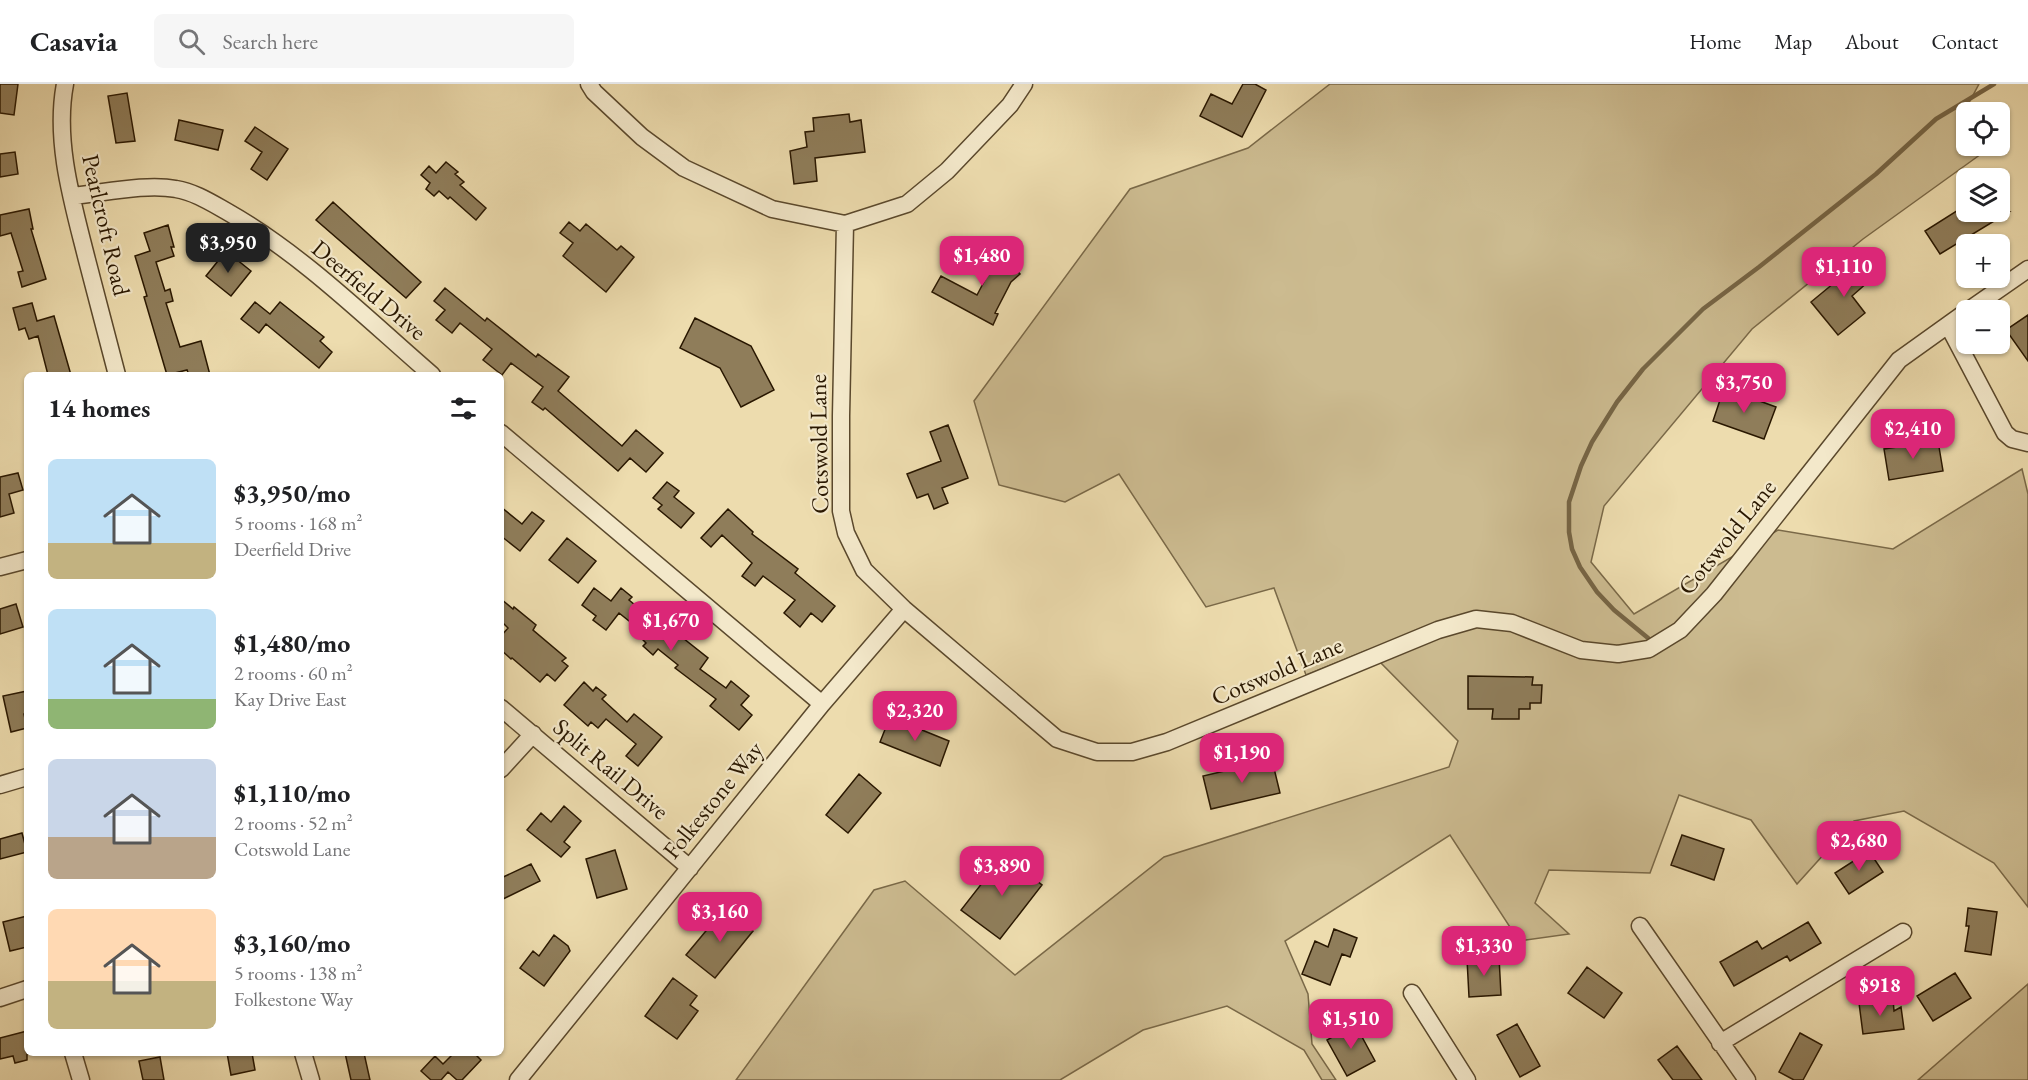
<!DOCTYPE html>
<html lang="en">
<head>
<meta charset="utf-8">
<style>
  body { margin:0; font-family:"EB Garamond",serif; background:#f6f6f6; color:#202124; height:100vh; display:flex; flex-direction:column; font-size:22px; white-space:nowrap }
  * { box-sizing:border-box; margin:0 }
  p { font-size:20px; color:#757577 }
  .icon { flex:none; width:33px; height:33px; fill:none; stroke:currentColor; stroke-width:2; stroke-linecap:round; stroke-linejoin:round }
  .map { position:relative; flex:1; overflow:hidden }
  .details { position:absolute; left:24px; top:288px; width:480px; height:684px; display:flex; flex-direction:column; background:#fff; border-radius:9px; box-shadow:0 2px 4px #0004 }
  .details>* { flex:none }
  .tools { position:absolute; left:1956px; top:18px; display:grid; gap:12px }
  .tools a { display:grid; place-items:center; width:54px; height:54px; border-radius:9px; background:#fff; box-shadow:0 2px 4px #0004; font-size:30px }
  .price { position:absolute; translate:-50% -51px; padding:0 14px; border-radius:12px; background:#db2777; color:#fff; font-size:20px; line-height:39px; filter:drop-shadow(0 2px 3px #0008) }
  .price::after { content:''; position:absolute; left:50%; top:36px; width:18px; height:14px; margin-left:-9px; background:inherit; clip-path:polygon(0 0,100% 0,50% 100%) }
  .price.current { background:#222; color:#fff }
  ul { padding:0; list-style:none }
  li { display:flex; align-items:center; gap:18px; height:150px; padding:0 24px }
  li span { display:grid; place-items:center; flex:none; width:168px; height:120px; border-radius:9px; color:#555 }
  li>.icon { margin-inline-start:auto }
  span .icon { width:72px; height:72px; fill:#fffc; stroke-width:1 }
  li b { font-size:26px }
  h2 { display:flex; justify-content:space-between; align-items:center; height:72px; padding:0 24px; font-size:26px }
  header { display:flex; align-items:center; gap:36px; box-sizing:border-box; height:84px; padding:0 30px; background:#fff; border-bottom:2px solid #e0e0e0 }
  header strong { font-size:28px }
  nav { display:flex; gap:33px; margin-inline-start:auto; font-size:21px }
  .search { width:420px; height:54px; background:#f6f6f6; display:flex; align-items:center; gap:15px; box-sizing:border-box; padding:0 21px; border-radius:9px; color:#757577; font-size:22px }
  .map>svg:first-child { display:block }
  .green { fill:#ccbb90; stroke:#7a6948; stroke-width:1.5 }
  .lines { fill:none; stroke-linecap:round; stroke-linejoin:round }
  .stream { stroke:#766545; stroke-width:4.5 }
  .building { fill:#8f7d5a; stroke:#291700; stroke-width:1.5 }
  .street-casing { stroke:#5a482c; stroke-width:19 }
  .street { stroke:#f3e8ca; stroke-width:16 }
  .labels { text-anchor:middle; stroke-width:4.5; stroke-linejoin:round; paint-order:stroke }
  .street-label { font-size:24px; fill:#291700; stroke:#f3e8ca }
</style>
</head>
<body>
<header>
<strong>Casavia</strong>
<div class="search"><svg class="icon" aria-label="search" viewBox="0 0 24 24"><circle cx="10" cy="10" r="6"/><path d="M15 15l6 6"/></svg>Search here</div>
<nav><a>Home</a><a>Map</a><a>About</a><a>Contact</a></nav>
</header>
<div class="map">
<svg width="2028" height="996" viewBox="0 0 2028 996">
  <rect width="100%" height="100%" fill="#eddcae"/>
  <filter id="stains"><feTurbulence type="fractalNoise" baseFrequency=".00333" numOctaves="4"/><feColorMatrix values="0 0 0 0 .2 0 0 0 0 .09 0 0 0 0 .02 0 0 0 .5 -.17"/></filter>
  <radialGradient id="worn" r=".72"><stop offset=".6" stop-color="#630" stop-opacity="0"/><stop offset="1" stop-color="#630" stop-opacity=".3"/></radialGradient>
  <path class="green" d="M1330,0h649l-16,30 3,5v27h19l3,3 -125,90 -111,90 -148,177 -13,56 43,52 144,-84 115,19 129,-80 6,25v413l-34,-44 -90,-52 -50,10 -57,63 -46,-64 -72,-25 -29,78 -101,-3 -14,33 34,31 -50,7 -69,-106 -165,106 23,53 4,50 24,36h-14l-18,-30 -77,-44 -84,24 -83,50h-324l138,-190 31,-9 110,94 149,-118 285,-90 9,-26 -90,-91 -62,25 -32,-87 -68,19 -87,-133 -54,28 -66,-17 -25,-84 156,-212 118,-41z
    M2028,900v96h-110z"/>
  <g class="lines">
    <path class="stream" d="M1648,554l-34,-28 -17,-18 -17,-25 -8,-18 -3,-17v-30l12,-36 11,-24 25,-40 26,-33 60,-60 56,-42 117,-93 60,-55 58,-35"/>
  </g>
  <path class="building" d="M0,0h18l-4,31 -14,-2z
    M1243,0h12l11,6 -24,47 -42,-21 11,-22 21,10z
    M127,9l8,48 -19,2 -8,-47z
    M849,30l1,8 11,-2 4,32 -50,6 2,23 -23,3 -4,-33 17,-4 -2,-15 9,-1 -1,-13z
    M179,36l44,10 -5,20 -43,-10z
    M255,43l33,22 -21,31 -16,-11 11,-17 -17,-11z
    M15,68l3,22 -18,3v-23z
    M446,78l12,10 -3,2 9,8 -4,3 26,23 -10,12 -26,-23 -2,2 -9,-8 -5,5 -8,-7 4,-6 -9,-8 8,-9 7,7z
    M333,118l88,80 -15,16 -90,-78z
    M1966,121v7h43l-69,42 -15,-23z
    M29,125l4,20h-2l15,50 -24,8 -4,-15 5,-1 -12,-38 -11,3v-21z
    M569,138l11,9 6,-7 31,26 4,-4 13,11 -28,35 -43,-36 10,-13 -13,-10z
    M168,141l6,22h-3l3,9 -18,6 9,29 5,-2 3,12 -7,2 14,44 21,-6 9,34h-21l-2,-5 -20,5 -23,-78 3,-1 -12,-40 15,-5 -6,-18z
    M994,162l26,28 -9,8 -16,31 3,1 -5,11 -61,-33 9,-16 36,19 10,-19 -12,-12z
    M226,167l25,20 -20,25 -25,-20z
    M1863,175l13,16 -24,21 13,17 -27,22 -27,-33z
    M445,204l40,33 2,-3 49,39 2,-3 31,23 -11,14 64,55 14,-16 27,23 -17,19 -16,-14 -12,13 -73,-63 -2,2 -11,-8 11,-15 -32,-24 -9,12 -19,-15 9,-11 -32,-26 -8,10 -16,-13 9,-10 -11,-9z
    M255,218l15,12 10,-12 44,35 -4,4 12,11 -13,16 -53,-44 -7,9 -18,-14z
    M32,219l5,18 17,-5 17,59h-23l-10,-39 -9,3 -4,-11 -6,2 -6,-22z
    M2028,231v46l-22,-31z
    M695,234l56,28 23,44 -33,17 -21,-39 -40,-20z
    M1724,304l52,19 -12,32 -51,-18z
    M948,341l20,53 -26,10 6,15 -14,6 -6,-15 -11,4 -10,-24 34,-13 -11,-29z
    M1938,357l5,30 -54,9 -5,-31z
    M18,389l5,17 -14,4 5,19 -14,4v-40z
    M667,398l12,9 -5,6 20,16 -13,15 -23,-19 4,-4 -9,-7z
    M501,423l21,17 10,-12 12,9 -24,30 -19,-15z
    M728,425l25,23 -1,2 46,35 -3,4 40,33 -13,16 -11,-9 -11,14 -16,-14 11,-13 -32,-24 -8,10 -13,-10 10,-13 -30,-28 -11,12 -10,-9z
    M567,454l29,23 -18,22 -29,-23z
    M594,504l17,13 10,-13 11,9 -3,3 32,27 3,-4 44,35 -8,11 26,19 5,-7 18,15 -8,9 11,10 -13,15 -29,-24 6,-7 -41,-31 3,-3 -20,-16 -5,6 -10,-9 3,-3 -5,-5 3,-5 -25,-20 -13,17 -13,-10 3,-4 -14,-11z
    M501,515l12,10 1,-2 22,18 -3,5 33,28 -4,3 6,5 -13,15 -8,-7 -7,8 -28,-24 -1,1 -10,-9v-14l7,-8 -7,-7z
    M16,520l7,23 -23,7v-25z
    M1468,592l65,1 -1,8h10l-1,18h-11v6h-11v10h-27l1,-10h-25z
    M584,598l9,9 3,-4 10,8 -4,4 25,23 7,-8 28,23 -24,29 -12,-10 10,-12 -30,-25 -8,9 -7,-6 -3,4 -24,-21z
    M27,607v22l-3,1 3,14 -16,4 -8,-36z
    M890,633l59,24 -9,25 -60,-24z
    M1272,676l8,33 -69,16 -8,-33z
    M859,690l22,19 -33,40 -22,-18z
    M564,722l17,15 -17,21 6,5 -9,10 -34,-27 14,-17 10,9z
    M22,749l5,19 -27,7v-20z
    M1682,751l42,14 -10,31 -43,-15z
    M615,766l12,39 -30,9 -11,-39z
    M1869,767l14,21 -34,22 -14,-21z
    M1004,771l38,30 -42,54 -39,-29z
    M531,780l9,17 -39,19v-22z
    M725,824l28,23 -38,47 -29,-23z
    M1968,824l29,4 -6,43 -26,-4 4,-25h-3z
    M27,832v31l-17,4 -7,-29z
    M1808,838l13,21 -31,18 -3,-5 -53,30 -14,-24 37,-21 5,8z
    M1334,845l23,9 -7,19 -8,-3 -12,31 -28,-11 13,-33 13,6z
    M554,851l14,11 2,5 -26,35 -24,-18 13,-17 6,5z
    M1499,873l2,38 -32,2 -2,-38z
    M1587,883l35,26 -18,25 -36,-25z
    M1955,889l16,25 -38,23 -16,-25z
    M673,894l24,18 -7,9 8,6 -21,28 -32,-23z
    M1893,915l1,12 7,-4 3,22 -41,5 -4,-31z
    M1355,940l20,37 -28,15 -20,-36z
    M1517,940l23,42 -20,11 -23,-42z
    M27,947v29l-12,3 -2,-7 -13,3v-21z
    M1800,949l22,12 -19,35h-9l-15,-8z
    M1677,962l25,34h-29l-15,-20z
    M227,969h25l3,17 -24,5z
    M345,969h19l6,27h-19z
    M454,969h20l7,7 -19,20h-5l-9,-8 -7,8h-10l-10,-9 14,-15 8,8z
    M160,973l4,23h-21l-4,-19z"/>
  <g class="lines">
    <defs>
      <path id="street" d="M65,0c-11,58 8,120 22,176 10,38 20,77 30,115
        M589,0l5,8 48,45 42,31 88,41 73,15 62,-20 40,-33 63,-66 14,-21
        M72,112c31,-3 75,-13 104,-7 18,3 34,13 50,22 76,43 140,107 206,164
        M845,140l-4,192v95l5,22 18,37 40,39 153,130 40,13h35l35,-10 271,-112 38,-11 36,4 69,27 37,4 31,-5 31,-19 34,-36 185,-234 67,-48
        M1969,226l59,-41
        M1948,241l57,108 7,6 16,4
        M501,349l321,271
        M0,483l27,-7
        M501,624l189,160
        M501,685l32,-35
        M0,701l27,-8
        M1640,842l107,154
        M1412,909l55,87
        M0,914l27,-9
        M1720,959l183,-111
        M73,969l8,27
        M303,969l8,27
        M518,996l304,-376 82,-95"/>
    </defs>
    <use href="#street" class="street-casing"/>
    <use href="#street" class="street"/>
  </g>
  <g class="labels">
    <g class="street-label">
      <text transform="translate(106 141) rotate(77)" y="8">Pearlcroft Road</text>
      <text transform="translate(369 206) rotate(40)" y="8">Deerfield Drive</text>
      <text transform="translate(819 360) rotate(-91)" y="8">Cotswold Lane</text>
      <text transform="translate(1727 453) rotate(-51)" y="8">Cotswold Lane</text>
      <text transform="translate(1277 587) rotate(-23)" y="8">Cotswold Lane</text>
      <text transform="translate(611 685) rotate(40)" y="8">Split Rail Drive</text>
      <text transform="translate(713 716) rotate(-51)" y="8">Folkestone Way</text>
    </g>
  </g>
  <rect width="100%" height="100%" filter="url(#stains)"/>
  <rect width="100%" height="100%" fill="url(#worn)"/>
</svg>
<div class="tools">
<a><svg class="icon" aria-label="locate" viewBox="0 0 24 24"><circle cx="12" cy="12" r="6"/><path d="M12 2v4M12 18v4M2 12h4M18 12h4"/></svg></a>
<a><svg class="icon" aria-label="layers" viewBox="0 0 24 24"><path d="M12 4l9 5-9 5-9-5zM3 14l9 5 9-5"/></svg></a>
<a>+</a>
<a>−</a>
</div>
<b class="price current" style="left:228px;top:190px">$3,950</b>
<b class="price" style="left:982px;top:203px">$1,480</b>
<b class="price" style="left:1844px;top:214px">$1,110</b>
<b class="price" style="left:1744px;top:330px">$3,750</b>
<b class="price" style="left:1913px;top:376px">$2,410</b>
<b class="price" style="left:671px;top:568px">$1,670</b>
<b class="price" style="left:915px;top:658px">$2,320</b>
<b class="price" style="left:1242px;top:700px">$1,190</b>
<b class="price" style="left:1859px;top:788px">$2,680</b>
<b class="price" style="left:1002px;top:813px">$3,890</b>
<b class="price" style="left:720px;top:859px">$3,160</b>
<b class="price" style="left:1484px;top:893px">$1,330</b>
<b class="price" style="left:1880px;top:933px">$918</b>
<b class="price" style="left:1351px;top:966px">$1,510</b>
<section class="details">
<h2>14 homes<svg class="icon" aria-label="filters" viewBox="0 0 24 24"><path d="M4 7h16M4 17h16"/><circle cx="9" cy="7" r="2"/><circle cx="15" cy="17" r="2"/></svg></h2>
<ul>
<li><span style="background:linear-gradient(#bfe0f5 70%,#c2b280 0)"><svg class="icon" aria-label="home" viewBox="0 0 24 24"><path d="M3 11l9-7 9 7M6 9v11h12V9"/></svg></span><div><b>$3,950/mo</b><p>5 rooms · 168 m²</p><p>Deerfield Drive</p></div></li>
<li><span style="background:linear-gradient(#bfe0f5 75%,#8fb573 0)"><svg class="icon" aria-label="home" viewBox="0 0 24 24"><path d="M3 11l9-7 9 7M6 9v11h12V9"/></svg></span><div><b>$1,480/mo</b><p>2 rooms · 60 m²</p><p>Kay Drive East</p></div></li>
<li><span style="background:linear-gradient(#c9d6e8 65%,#b9a48a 0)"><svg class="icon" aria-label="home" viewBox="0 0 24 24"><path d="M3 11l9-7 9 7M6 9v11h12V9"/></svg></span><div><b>$1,110/mo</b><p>2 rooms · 52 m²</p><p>Cotswold Lane</p></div></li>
<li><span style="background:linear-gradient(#ffd9b3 60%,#c2b280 0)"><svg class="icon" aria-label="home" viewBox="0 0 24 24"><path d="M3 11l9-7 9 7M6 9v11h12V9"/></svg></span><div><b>$3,160/mo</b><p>5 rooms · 138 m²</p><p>Folkestone Way</p></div></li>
</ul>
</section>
</div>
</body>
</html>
